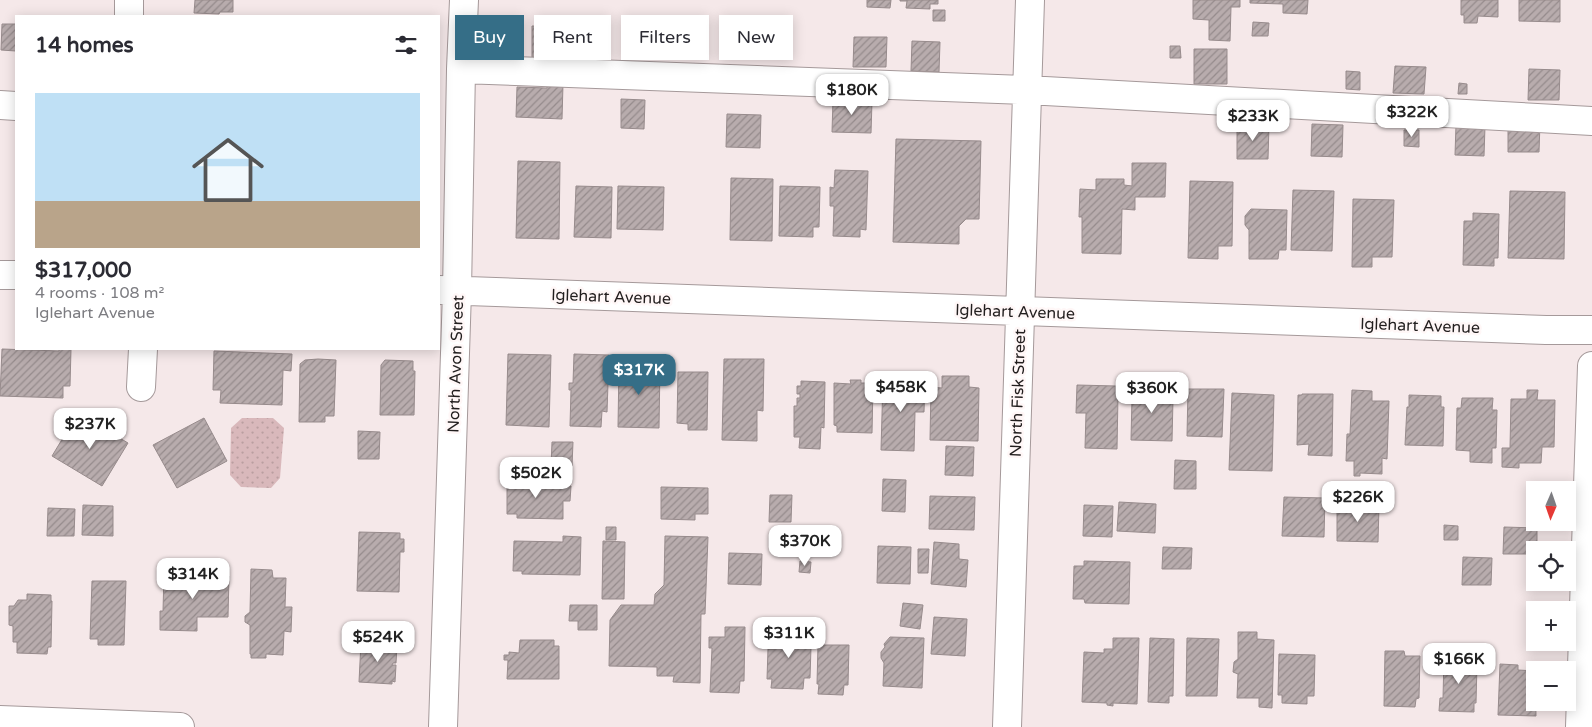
<!DOCTYPE html>
<html lang="en">
<head>
<meta charset="utf-8">
<style>
  body { margin:0; font-family:"Varela Round",sans-serif; background:#f2f2f3; color:#2b2b33; height:100vh; display:flex; flex-direction:column; font-size:19px; white-space:nowrap }
  * { box-sizing:border-box; margin:0 }
  p { font-size:16px; color:#7c7c81 }
  .icon { flex:none; width:28px; height:28px; fill:none; stroke:currentColor; stroke-width:2; stroke-linecap:round; stroke-linejoin:round }
  .map { position:relative; flex:1; overflow:hidden }
  .details { position:absolute; left:15px; top:15px; width:425px; height:335px; display:flex; flex-direction:column; background:#fff; border-radius:0px; box-shadow:0 2px 12px #0003 }
  .details>* { flex:none }
  .guide { position:absolute; left:455px; top:15px; width:475px; height:45px; display:flex; gap:10px }
  .needle { width:32px; rotate:182deg }
  .tools { position:absolute; left:1526px; top:481px; display:grid; gap:10px }
  .tools a { display:grid; place-items:center; width:50px; height:50px; border-radius:0px; background:#fff; box-shadow:0 2px 12px #0003; font-size:25px }
  .price { position:absolute; translate:-50% -42px; padding:0 11px; border-radius:10px; background:#fff; color:#222; font-size:16px; line-height:32px; filter:drop-shadow(0 1px 2px #0008) }
  .price::after { content:''; position:absolute; left:50%; top:30px; width:15px; height:11px; margin-left:-8px; background:inherit; clip-path:polygon(0 0,100% 0,50% 100%) }
  .price.on { background:#356e87; color:#fff }
  ul { padding:0; list-style:none }
  li { display:grid; align-content:center; gap:10px; height:265px; padding:0 20px }
  li span { display:grid; place-items:center; height:155px; border-radius:0px; color:#555 }
  li>.icon { margin-inline-start:auto }
  span .icon { width:90px; height:90px; fill:#fffc; stroke-width:1 }
  li b { font-size:21px }
  h2 { display:flex; justify-content:space-between; align-items:center; height:60px; padding:0 20px; font-size:21px }
  .tag { padding:0 18px; border-radius:0px; background:#fff; box-shadow:0 2px 12px #0003; font-size:18px; line-height:45px }
  .tag.on { background:#356e87; color:#fff }
  .map>svg:first-child { display:block }
  .park { fill:url(#park-dots) }
  .building { fill:url(#building-hatch); stroke:#978b8c }
  .lines { fill:none; stroke-linecap:round; stroke-linejoin:round }
  .minor-casing { stroke:#a5999a; stroke-width:30 }
  .minor { stroke:#fff; stroke-width:28 }
  .labels { text-anchor:middle; stroke-width:5; stroke-linejoin:round; paint-order:stroke }
  .street-label { font-size:16px; fill:#221e1e; stroke:#fff7f7 }
</style>
</head>
<body>
<div class="map">
<svg width="1592" height="727" viewBox="0 0 1592 727">
  <defs>
    <pattern id="park-dots" width="8" height="8" patternUnits="userSpaceOnUse" patternTransform="scale(1.25)"><rect width="8" height="8" fill="#d9b8bb"/><path d="M2 2h.1M6 6h.1" fill="none" stroke="#ba9ea0" stroke-width="1.8" stroke-linecap="round"/></pattern>
    <pattern id="building-hatch" width="6" height="6" patternUnits="userSpaceOnUse" patternTransform="scale(1.25)"><rect width="6" height="6" fill="#b8acad"/><path d="M-1 1l2-2M0 6l6-6M5 7l2-2" fill="none" stroke="#958b8c"/></pattern>
  </defs>
  <rect width="100%" height="100%" fill="#f5e8e9"/>
  <path class="park" d="M242,418h31l11,10 -4,50 -9,10 -30,-1 -11,-12 1,-47z"/>
  <path class="building" d="M195,0h38v12h-13l-1,2 -25,-1z
    M867,0h24l-1,8 -23,-1z
    M900,0h38v4h-8v5l-24,-1 1,-7h-7z
    M1193,0h47v7h-9l-1,34 -21,-1v-20l-16,-1z
    M1250,0h58l-1,14 -24,-1v-9l-33,-1z
    M1461,0h37v17l-20,-1 -1,7h-13v-8h-3z
    M1519,0h41v22l-41,-1z
    M933,10h12v11h-12z
    M1253,22l16,1 -1,13h-16z
    M623,23l48,1 -1,34 -47,-1z
    M2,24h14v27l-15,-1z
    M532,26l31,1 -1,32h-30z
    M747,27h34v32h-35z
    M572,29l33,1 -1,29 -33,-1z
    M854,37h33l-1,30h-33z
    M912,41l28,1 -1,30 -28,-1z
    M1170,46h10l1,12h-11z
    M1194,49h33v35h-33z
    M1395,66l31,1 -2,27 -31,-1z
    M1529,69l31,1 -1,30h-31z
    M1346,71l14,1v18l-14,-1z
    M547,83l16,1 -1,35 -46,-2 1,-30 30,1z
    M1459,83l8,1v10h-9z
    M621,99l24,1 -1,29 -23,-1z
    M833,100l39,1 -1,32 -39,-1z
    M727,114l34,1 -1,33 -34,-1z
    M1508,122l32,1 -1,29h-31z
    M1312,124l31,1 -1,32 -31,-1z
    M1237,125h32l-1,34h-31z
    M1456,125l29,1 -1,30 -29,-1z
    M1404,130h15v17l-15,-1z
    M896,139l85,2 -2,78h-13l-7,7v18l-66,-2z
    M518,161l42,1 -1,77 -43,-1z
    M1132,163h34l-1,34h-30v13l-13,-1 -1,45 -39,-1v-36h-3l1,-28 16,1v-11h28v6l8,1z
    M835,170l33,1 -2,59 -6,-1v8l-27,-1 1,-30h-4v-19l4,1z
    M731,178l42,1 -1,62 -42,-1z
    M1190,181l43,1 -1,64h-14v13l-30,-1z
    M576,186l36,1 -1,51 -37,-1z
    M618,186l46,1 -1,43 -46,-1z
    M780,186l40,1 -1,40h-6v10l-34,-1z
    M1293,190l41,1 -2,60 -41,-1z
    M1510,191l55,1 -1,67 -56,-1z
    M1353,199l41,1 -2,57h-20v10h-20z
    M1251,209l36,1 -1,40h-7l-1,9h-29v-29l-4,-5v-9z
    M1473,213l26,1 -1,44h-4v8l-31,-1 1,-44h9z
    M2,349l57,2v-2h12l-1,37h-7v12l-63,-2z
    M214,351l78,3 -1,17 -8,-1 -1,35 -62,-2 1,-13h-8z
    M508,354l43,1 -2,72 -43,-2z
    M574,354l35,1 -2,57 -5,-1 -1,16 -31,-1 1,-36h-2v-7h4z
    M318,359l18,1 -2,56h-9v6h-26l1,-58 5,-4z
    M724,359h40l-1,52 -6,-1v31l-35,-1z
    M385,360l28,1v10h2l-1,44h-34l1,-50z
    M619,365h41l-1,63 -41,-1z
    M678,372h30l-1,58h-19v-6l-11,-1z
    M942,376h27v11l10,1 -1,53 -48,-1 1,-53 11,1z
    M883,379l42,1 -1,32h-9l-1,39 -33,-1z
    M850,380h11v3h10l2,3 -1,47 -35,-1v-6l-3,-1v-42l17,1z
    M801,381l24,1 -1,46 -3,-1 -1,22 -21,-1 1,-11h-6v-31h3v-8h3v-4h-3v-8h4z
    M1077,385l39,1v9h2l-1,54 -32,-1 1,-35h-10z
    M1136,387h36v12h1l-1,42 -41,-1 1,-42h3z
    M1188,389h36l-2,48 -35,-1z
    M1352,390l20,1v10h17l-2,58 -5,-1v16l-22,-1v3h-6v-15h-8l1,-27h3z
    M1527,390h11l-1,10h18l-1,47h-12l-1,16h-22v5l-17,-1v-19h8l1,-49h16z
    M1232,393l42,2 -2,76 -43,-1z
    M1302,394h31l-1,62 -24,-1 1,-11 -12,1 1,-50h4z
    M1409,395l32,1v11h3l-1,39 -38,-1 2,-38h2z
    M1462,398h31l-1,12h5l-1,38h-4v15l-22,-1v-11l-14,-1 1,-42h4z
    M78,413l50,30 -26,43 -50,-30z
    M204,418l23,43 -50,27 -24,-43z
    M358,431l22,1 -1,27h-21z
    M552,442h21l-1,24h-21z
    M946,446l28,1 -1,29 -28,-1z
    M1175,460l21,1v28h-22z
    M507,478h27v7l37,1 -1,15h-7v18l-46,-1v-4h-10z
    M883,479l23,1 -1,32 -23,-1z
    M661,487l47,1v26h-13v6l-34,-1z
    M770,495h22l-1,27h-22z
    M930,496l45,1 -1,33 -45,-1z
    M1284,497l41,1 -1,39 -42,-1z
    M1119,502l37,2 -1,29 -38,-2z
    M83,505l30,1v30l-31,-1z
    M1084,505l29,1 -1,31 -29,-1z
    M1337,505l42,1 -1,36 -41,-1z
    M48,508l27,1 -1,27h-27z
    M1444,525l14,1v14h-14z
    M606,527h10v13h-10z
    M1504,527l33,1v22h-2v4h-32z
    M359,532l41,1v6h4v13h-4l-1,40 -42,-1z
    M563,536l18,1 -1,38 -58,-1v-3h-9l1,-30 49,1z
    M665,536l43,1 -3,77h-4l-1,69 -27,-1 1,-6h-17v-9l-48,-1 1,-46 11,-15h33l1,-11 9,-9z
    M603,541l22,1 -1,57h-22z
    M934,542l25,2v15l9,1 -2,27 -35,-3z
    M878,546l33,1 -1,37 -33,-1z
    M1163,547l29,1 -1,21h-29z
    M918,549h11l-1,24h-10z
    M729,553l33,1 -1,31 -33,-1z
    M1463,557l29,1 -1,27h-29z
    M800,561l11,1 -1,11 -11,-1z
    M1084,561l46,1 -1,42 -44,-1 -1,-4h-11l1,-33h10z
    M251,569l21,1 1,8h13l-1,29h7l-1,25 -7,-1 -1,24 -17,-1v4h-15v-4h-1v-29l-5,-3v-6l5,-4z
    M164,574l65,2 -1,41h-31v14l-37,-1v-19h3z
    M92,581h34l-2,64h-26v-6h-8z
    M27,594l24,1v6h1l-1,46h-3l-1,7 -30,-1v-11h-4v-16l-4,-1v-19h5l4,-6h9z
    M903,603l20,2 -3,24 -20,-3z
    M570,605h27v25h-19v-9h-9z
    M934,617l33,2 -2,37 -34,-2z
    M775,626l30,1 -1,20h7l-1,31h-6l-1,11 -32,-1 1,-9h-5l1,-30h7z
    M725,627h20l-1,54h-4l-1,12 -29,-1 2,-44h-3v-11h16z
    M1238,632h19v7l17,1 -2,68 -13,-1v-9h-22l1,-24 -5,-2 1,-10 4,-3z
    M890,637l34,1 -2,50 -39,-2 1,-23 -3,-5v-6l4,-5 -1,-3z
    M1113,638h26l-2,66 -24,-1v3l-6,-1v-2l-25,-1 2,-50 20,1v-4h9z
    M1150,638l24,1 -1,57h-4v7l-21,-1z
    M1187,638l32,1 -2,57h-31z
    M520,640h34v6h5v33h-52l1,-19h-4v-5h5v-3l10,1z
    M361,642l32,1v2l4,1 -1,17h-3l-1,2h4l-1,17 -3,-1v3l-33,-2z
    M818,645h31l-1,40h-4l-1,10 -25,-1 1,-10h-2z
    M1385,651h19l1,5h15l-1,42 -3,1 -1,8 -31,-1z
    M1279,654l36,1 -1,41h-7v8l-25,-1v-8h-4z
    M1444,657h25v6l8,1 -1,39h-2v9l-35,-1 1,-13h3z
    M1500,664l18,1v5l17,1 1,45 -38,-1z"/>
  <g class="lines">
    <defs>
      <path id="minor" d="M129,16v-16
        M461,69l566,21 565,31
        M0,105l16,1
        M0,275h16
        M439,290l1107,40h46
        M141,387l2,-38
        M0,720l180,7
        M443,727l14,-436 4,-222 3,-69
        M1007,727l23,-727
        M1580,727l12,-361"/>
    </defs>
    <use href="#minor" class="minor-casing"/>
    <use href="#minor" class="minor"/>
  </g>
  <g class="labels">
    <g class="street-label">
      <text transform="translate(611 296) rotate(2)" y="6">Iglehart Avenue</text>
      <text transform="translate(1015 311) rotate(2)" y="6">Iglehart Avenue</text>
      <text transform="translate(1420 325) rotate(2)" y="6">Iglehart Avenue</text>
      <text transform="translate(455 364) rotate(-88)" y="6">North Avon Street</text>
      <text transform="translate(1017 393) rotate(-88)" y="6">North Fisk Street</text>
    </g>
  </g>
</svg>
<div class="tools">
<a><svg class="needle" viewBox="-14 -14 28 28"><path d="M0-13l5 13h-10z" fill="#e53935"/><path d="M0 13l5-13h-10z" fill="#7c7c81"/></svg></a>
<a><svg class="icon" aria-label="locate" viewBox="0 0 24 24"><circle cx="12" cy="12" r="6"/><path d="M12 2v4M12 18v4M2 12h4M18 12h4"/></svg></a>
<a>+</a>
<a>−</a>
</div>
<b class="price" style="left:852px;top:116px">$180K</b>
<b class="price" style="left:1412px;top:138px">$322K</b>
<b class="price" style="left:1253px;top:142px">$233K</b>
<b class="price on" style="left:639px;top:396px">$317K</b>
<b class="price" style="left:901px;top:413px">$458K</b>
<b class="price" style="left:1152px;top:414px">$360K</b>
<b class="price" style="left:90px;top:450px">$237K</b>
<b class="price" style="left:536px;top:499px">$502K</b>
<b class="price" style="left:1358px;top:523px">$226K</b>
<b class="price" style="left:805px;top:567px">$370K</b>
<b class="price" style="left:193px;top:600px">$314K</b>
<b class="price" style="left:789px;top:659px">$311K</b>
<b class="price" style="left:378px;top:663px">$524K</b>
<b class="price" style="left:1459px;top:685px">$166K</b>
<div class="guide">
<a class="tag on">Buy</a>
<a class="tag">Rent</a>
<a class="tag">Filters</a>
<a class="tag">New</a>
</div>
<section class="details">
<h2>14 homes<svg class="icon" aria-label="filters" viewBox="0 0 24 24"><path d="M4 7h16M4 17h16"/><circle cx="9" cy="7" r="2"/><circle cx="15" cy="17" r="2"/></svg></h2>
<ul>
<li><span style="background:linear-gradient(#bfe0f5 70%,#b9a48a 0)"><svg class="icon" aria-label="home" viewBox="0 0 24 24"><path d="M3 11l9-7 9 7M6 9v11h12V9"/></svg></span><div><b>$317,000</b><p>4 rooms · 108 m²</p><p>Iglehart Avenue</p></div></li>
</ul>
</section>
</div>
</body>
</html>
